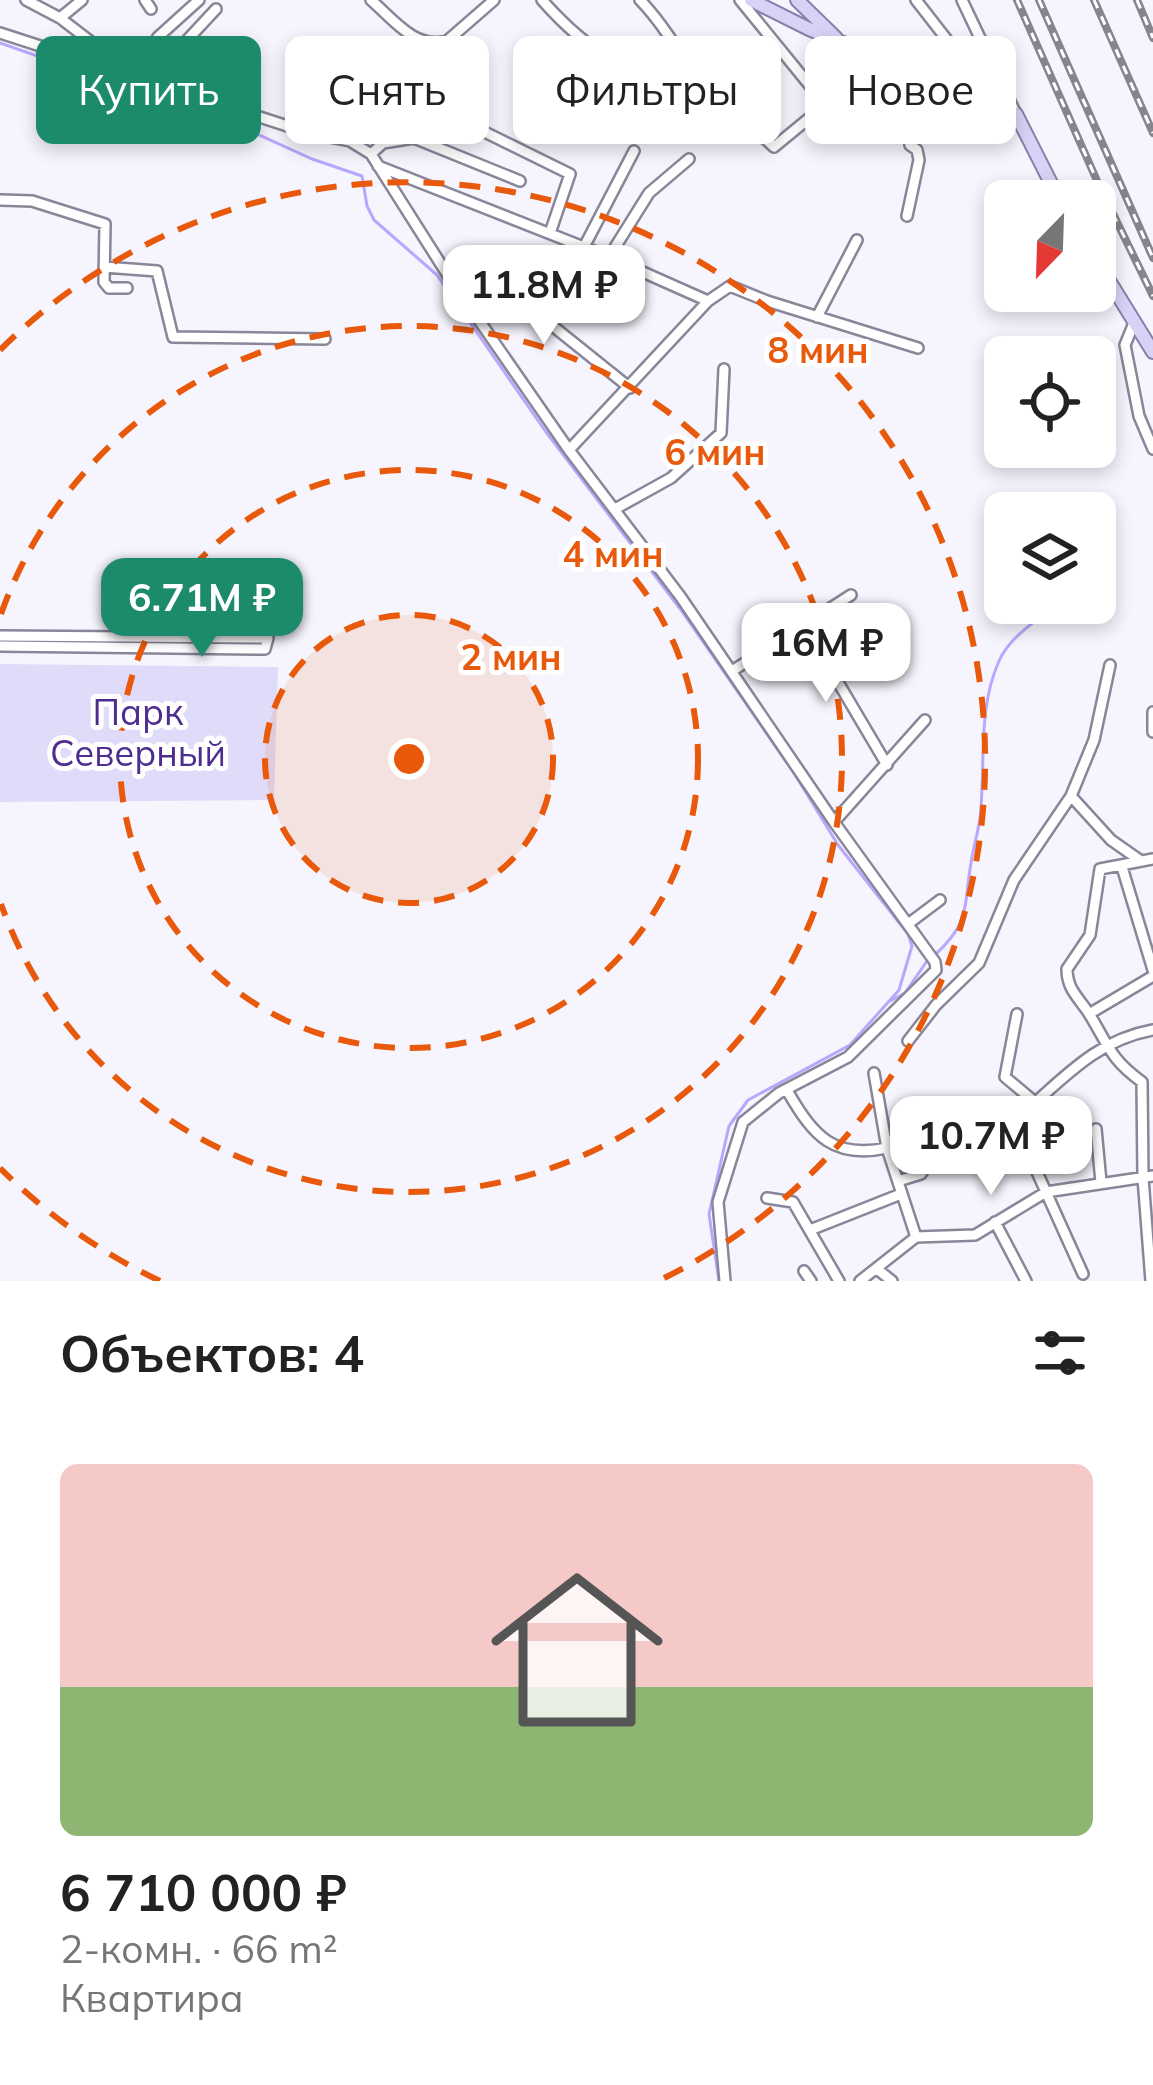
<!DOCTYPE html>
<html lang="ru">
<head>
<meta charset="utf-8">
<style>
  body { margin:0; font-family:Mulish,sans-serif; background:#f6f6f6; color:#222; height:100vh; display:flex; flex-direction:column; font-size:45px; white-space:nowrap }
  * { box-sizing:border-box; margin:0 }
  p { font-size:39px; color:#767676 }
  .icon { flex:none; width:66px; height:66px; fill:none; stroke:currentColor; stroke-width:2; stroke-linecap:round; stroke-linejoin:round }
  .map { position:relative; height:1281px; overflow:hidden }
  .details { display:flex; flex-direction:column; background:#fff; flex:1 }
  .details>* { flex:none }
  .hud { position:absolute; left:36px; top:36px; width:1083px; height:108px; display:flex; gap:24px }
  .needle { width:78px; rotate:203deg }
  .tools { position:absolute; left:984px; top:180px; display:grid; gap:24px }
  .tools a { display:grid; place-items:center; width:132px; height:132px; border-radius:18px; background:#fff; box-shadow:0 6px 18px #0003; font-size:60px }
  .price { position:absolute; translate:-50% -102px; padding:0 27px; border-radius:24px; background:#fff; color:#222; font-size:39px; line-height:78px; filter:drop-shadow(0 3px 6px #0008) }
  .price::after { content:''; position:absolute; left:50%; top:72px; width:36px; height:27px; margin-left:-18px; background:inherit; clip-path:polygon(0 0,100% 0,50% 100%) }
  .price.current { background:#1b8b6b; color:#fff }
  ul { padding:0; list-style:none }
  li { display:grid; align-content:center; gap:24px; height:636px; padding:0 60px }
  li span { display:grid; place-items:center; height:372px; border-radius:18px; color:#555 }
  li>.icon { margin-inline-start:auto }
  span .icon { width:216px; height:216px; fill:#fffc; stroke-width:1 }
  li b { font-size:51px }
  h2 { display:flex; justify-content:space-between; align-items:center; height:144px; padding:0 60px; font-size:51px }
  .pill { padding:0 42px; border-radius:18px; background:#fff; box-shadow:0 6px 18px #0003; font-size:42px; line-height:108px }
  .pill.current { background:#1b8b6b; color:#fff }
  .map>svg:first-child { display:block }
  .green { fill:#e0dbf9 }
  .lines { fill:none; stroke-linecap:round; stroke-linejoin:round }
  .stream { stroke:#b9a7fd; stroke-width:3 }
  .minor-casing { stroke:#898699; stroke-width:14 }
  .major-casing { stroke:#8780aa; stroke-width:16 }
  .minor { stroke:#fff; stroke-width:9 }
  .major { stroke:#d9d2f7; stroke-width:12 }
  .rail-casing { stroke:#86858e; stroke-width:8 }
  .rail { stroke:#fff; stroke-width:3; stroke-dasharray:9; stroke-linecap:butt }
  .ring { fill:none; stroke:#e8590c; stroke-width:6; stroke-dasharray:21 15 }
  .labels { text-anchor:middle; stroke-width:10; stroke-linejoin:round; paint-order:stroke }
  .park-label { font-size:36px; fill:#4d2d8f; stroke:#fff }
  .centre { fill:#e8590c; stroke:#fff; stroke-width:6 }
  .ring-label { font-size:36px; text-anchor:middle; font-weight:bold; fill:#e8590c; stroke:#fff; stroke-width:10; stroke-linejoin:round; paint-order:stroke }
</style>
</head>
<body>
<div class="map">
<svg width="1153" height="1281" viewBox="0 0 1153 1281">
  <rect width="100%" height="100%" fill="#f6f5fe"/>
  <path class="green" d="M0,664l278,3 -4,133 -274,2z"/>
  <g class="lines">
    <path class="stream" d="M0,43l137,48 14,14 23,9 26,8 37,3 75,34 50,17 5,30 7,14 63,55 109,157 135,178 113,163 44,72 70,89 4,12 -13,44 -49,55 -102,55 -19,26 -20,88 10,67
      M935,955c37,-35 28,-47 36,-92 2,-15 7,-30 9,-45 6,-53 -3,-108 19,-157 11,-25 40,-42 60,-58
      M890,1001l15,-8 22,-32"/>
    <defs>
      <path id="minor" d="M26,0l34,18 43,33 5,6 -2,9
        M145,0l6,9
        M371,0c22,19 44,50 76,41l47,-41
        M542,0c50,56 77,67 149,89l10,-1 22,26 27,11 24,22 50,-41 -9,-14 55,-39
        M640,0c25,26 42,57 61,88
        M740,0l75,92
        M916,0l53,68 17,-17
        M962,0l54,114
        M60,18l22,-18
        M0,33l309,100 41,8 21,13 78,123 120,173 111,146 154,226 101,140 1,8 -88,87 -69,36 -36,29 -25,80 7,79
        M135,74l23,-37 41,-37
        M150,80l66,-71
        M956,89l13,-21
        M824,106l24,26
        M414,138l14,-4 22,-19 120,59 -20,59
        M371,154l12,-11 31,-5 106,43
        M378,166l231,91 99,44 22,-15 37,15 151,47
        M0,200l32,1 73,23 -1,58 5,6h18
        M907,216l12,-56 -2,-10 -7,-5 37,-60
        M584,247l50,-96
        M609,257l40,-64 40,-34
        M104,267l53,4 16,66 152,2
        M463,297l76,18 91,73
        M817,317l40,-77
        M1134,323l-9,22 14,71 14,33
        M569,450l139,-149
        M615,509l56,-31 50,-45 3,-64
        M803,623l84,142
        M0,636l268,2
        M0,646l265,3 3,-11
        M732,671l119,-76
        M1153,712v20
        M1071,796l40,44 30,21
        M834,822l91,-102
        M1122,867l31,103
        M908,924l32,-24
        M1017,1014l-12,63 31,26
        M1089,1014l64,-38
        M908,1041l28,-36 43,-42 35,-83 57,-84 23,-56 16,-75
        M874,1073l13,75 29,89
        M788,1092c26,45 46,67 99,56l30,-41 97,14c46,-38 78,-80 139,-91
        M1014,1121l69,153
        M1096,1129l5,53
        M898,1181l23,-7 13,-22
        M767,1198l26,4 46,79
        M995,1222l31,59
        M810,1230l91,-36
        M877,1269l15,12
        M804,1271l7,10
        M860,1281l56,-44 59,-2 71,-43 107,-16
        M1151,1281l-8,-103 -1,-96c-33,-24 -34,-38 -54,-70 -10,-15 -21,-23 -21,-43l23,-34 10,-66 53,-10"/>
      <path id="major" d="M751,0l58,29 207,85 44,87
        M797,0l39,38
        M1095,258l58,94"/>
    </defs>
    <use href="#minor" class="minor-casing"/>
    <use href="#major" class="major-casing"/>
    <use href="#minor" class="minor"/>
    <use href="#major" class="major"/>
    <defs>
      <path id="rail" d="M1017,0l81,183 55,113
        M1039,0l114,258
        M1094,0l59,133
        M1137,0l16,38"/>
    </defs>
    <use href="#rail" class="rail-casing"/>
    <use href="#rail" class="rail"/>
  </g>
  <circle cx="409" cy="759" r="144" fill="#e8590c" fill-opacity=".12"/>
  <g class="ring">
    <circle cx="409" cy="759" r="144"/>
    <circle cx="409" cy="759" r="289"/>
    <path d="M1 614A433 433 0 1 1 1 904"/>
    <path d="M160 1281A578 578 0 0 1 0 1168M0 350A578 578 0 1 1 658 1281"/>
  </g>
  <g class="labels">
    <g class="park-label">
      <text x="138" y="725">Парк<tspan x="138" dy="41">Северный</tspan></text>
    </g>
  </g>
  <circle cx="409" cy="759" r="18" class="centre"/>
  <g class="ring-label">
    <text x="818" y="363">8 мин</text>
    <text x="715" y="465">6 мин</text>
    <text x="613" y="567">4 мин</text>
    <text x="511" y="670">2 мин</text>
  </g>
</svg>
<div class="tools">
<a><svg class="needle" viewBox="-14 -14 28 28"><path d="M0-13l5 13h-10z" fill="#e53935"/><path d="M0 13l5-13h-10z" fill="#767676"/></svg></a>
<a><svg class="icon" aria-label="locate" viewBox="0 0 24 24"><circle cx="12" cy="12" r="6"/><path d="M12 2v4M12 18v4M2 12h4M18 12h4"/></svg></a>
<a><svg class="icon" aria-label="layers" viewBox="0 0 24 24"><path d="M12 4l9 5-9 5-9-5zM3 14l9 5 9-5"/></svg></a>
</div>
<b class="price" style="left:544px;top:347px">11.8M ₽</b>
<b class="price current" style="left:202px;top:660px">6.71M ₽</b>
<b class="price" style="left:826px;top:705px">16M ₽</b>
<b class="price" style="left:991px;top:1198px">10.7M ₽</b>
<div class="hud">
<a class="pill current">Купить</a>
<a class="pill">Снять</a>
<a class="pill">Фильтры</a>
<a class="pill">Новое</a>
</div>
</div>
<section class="details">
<h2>Объектов: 4<svg class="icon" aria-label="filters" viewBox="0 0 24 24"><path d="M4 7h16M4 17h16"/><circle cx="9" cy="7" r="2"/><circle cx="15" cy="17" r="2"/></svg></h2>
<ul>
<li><span style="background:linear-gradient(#f6c9c9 60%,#8fb573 0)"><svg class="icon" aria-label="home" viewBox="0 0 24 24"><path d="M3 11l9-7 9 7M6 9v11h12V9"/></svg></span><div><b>6 710 000 ₽</b><p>2-комн. · 66 m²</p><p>Квартира</p></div></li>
</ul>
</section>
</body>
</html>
